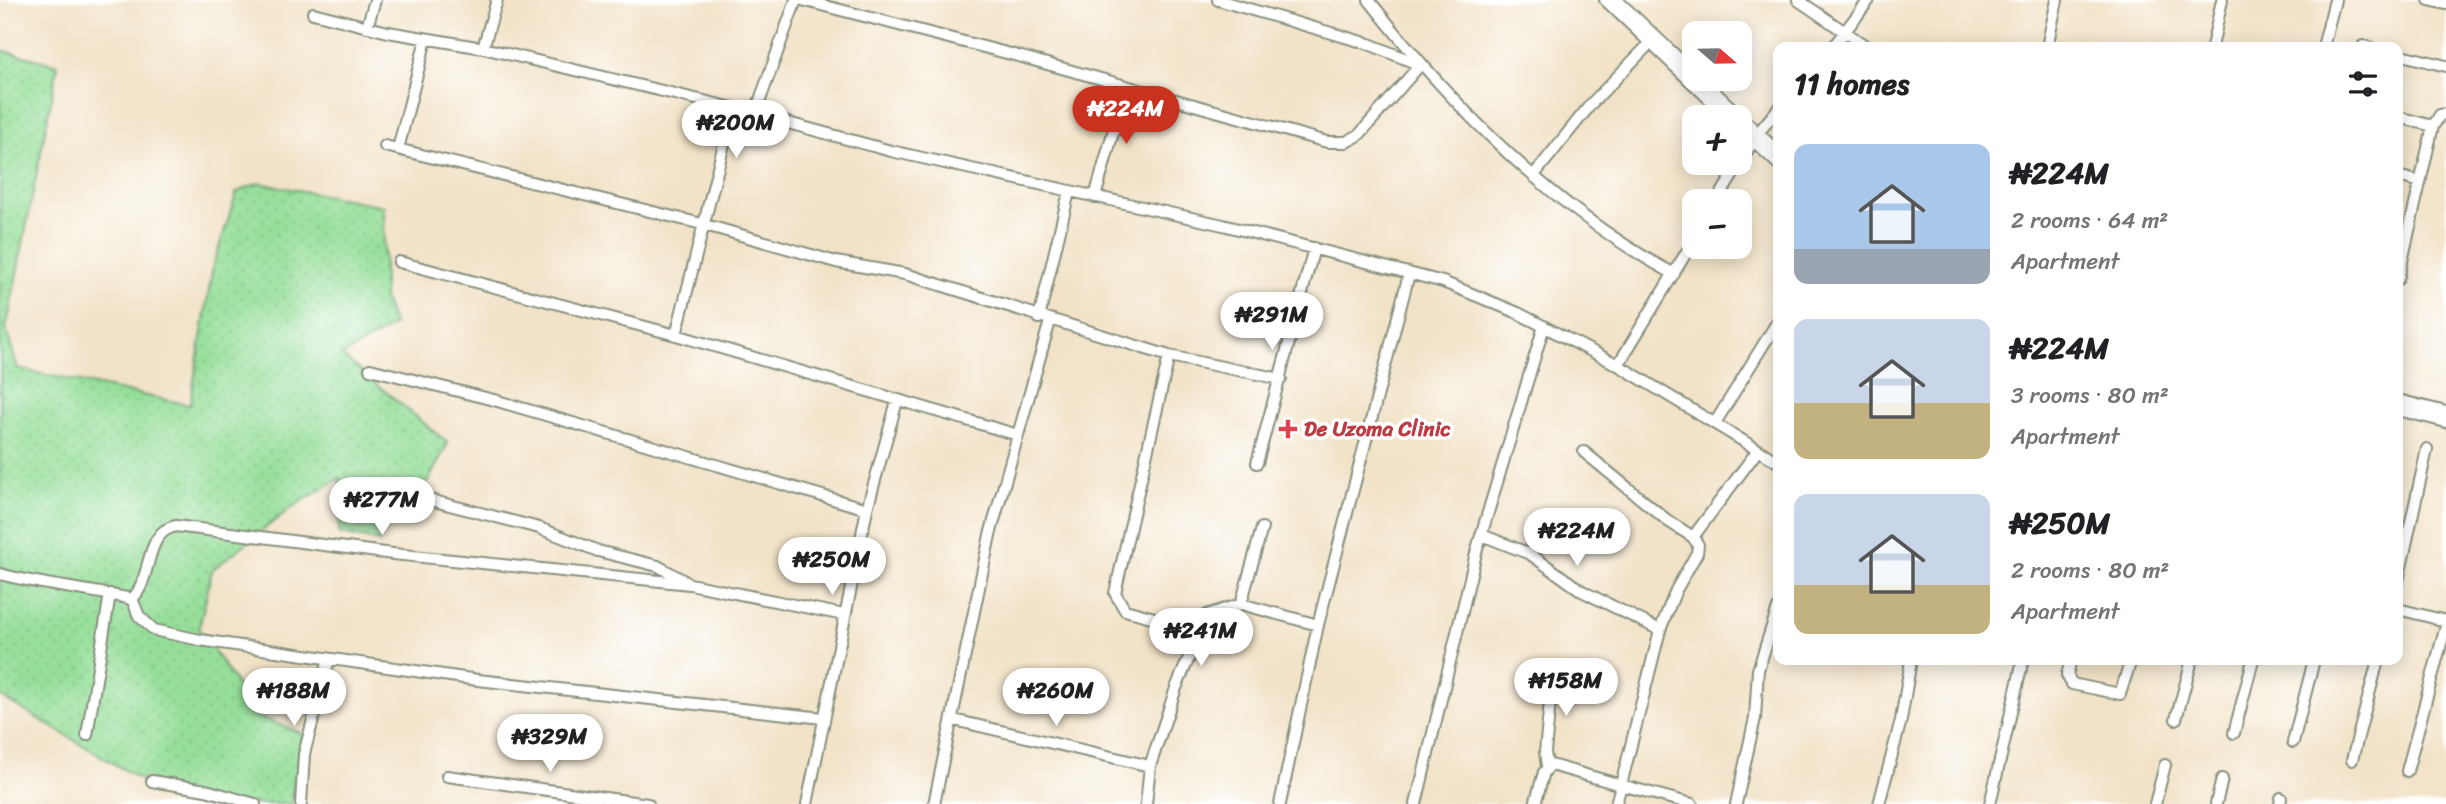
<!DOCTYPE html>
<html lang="en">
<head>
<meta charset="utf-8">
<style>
  body { margin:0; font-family:Sriracha,sans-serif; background:#f2f2f2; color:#202124; height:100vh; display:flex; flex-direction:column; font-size:26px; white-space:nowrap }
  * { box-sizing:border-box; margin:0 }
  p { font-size:23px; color:#757577 }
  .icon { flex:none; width:38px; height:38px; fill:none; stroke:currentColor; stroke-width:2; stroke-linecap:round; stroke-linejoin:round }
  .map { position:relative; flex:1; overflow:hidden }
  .details { position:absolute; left:1773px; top:42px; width:630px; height:623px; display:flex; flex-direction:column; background:#fff; border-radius:14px; box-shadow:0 4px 18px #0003 }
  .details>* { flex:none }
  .needle { width:46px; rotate:110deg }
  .controls { position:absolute; left:1682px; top:21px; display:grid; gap:14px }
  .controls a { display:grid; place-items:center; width:70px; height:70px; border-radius:14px; background:#fff; box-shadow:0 4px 18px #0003; font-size:35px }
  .price { position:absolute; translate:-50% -60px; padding:0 16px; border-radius:24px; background:#fff; color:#222; font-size:23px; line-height:46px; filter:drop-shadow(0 2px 4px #0008) }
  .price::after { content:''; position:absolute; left:50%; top:42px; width:21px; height:16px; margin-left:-10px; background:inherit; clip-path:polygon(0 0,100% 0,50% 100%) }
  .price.selected { background:#c8321e; color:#fff }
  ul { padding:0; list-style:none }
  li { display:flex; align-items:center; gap:21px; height:175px; padding:0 21px }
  li span { display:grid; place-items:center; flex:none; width:196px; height:140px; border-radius:14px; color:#555 }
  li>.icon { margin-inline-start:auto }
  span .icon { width:84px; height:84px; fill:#fffc; stroke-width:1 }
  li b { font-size:30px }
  h2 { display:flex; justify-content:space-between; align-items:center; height:84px; padding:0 21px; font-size:30px }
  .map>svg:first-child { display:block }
  .grass { fill:url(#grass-dots); stroke:#5a8e67; stroke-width:2 }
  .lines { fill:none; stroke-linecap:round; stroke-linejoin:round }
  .minor-casing { stroke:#88907e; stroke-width:14 }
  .minor { stroke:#fff; stroke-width:10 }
  .health-dot { fill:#e0444e; stroke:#fff; stroke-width:2.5 }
  .labels { text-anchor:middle; stroke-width:7; stroke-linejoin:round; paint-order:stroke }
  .health-label { font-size:21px; font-weight:bold; fill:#be3a42; stroke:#fff; text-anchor:start }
</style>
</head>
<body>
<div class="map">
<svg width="2446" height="804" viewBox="0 0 2446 804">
  <defs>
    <pattern id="grass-dots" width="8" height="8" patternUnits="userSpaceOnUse" patternTransform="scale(1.75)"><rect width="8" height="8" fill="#96df9a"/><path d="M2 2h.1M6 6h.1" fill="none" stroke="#81c085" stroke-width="1.8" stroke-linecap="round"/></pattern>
  </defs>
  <rect width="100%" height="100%" fill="#fff"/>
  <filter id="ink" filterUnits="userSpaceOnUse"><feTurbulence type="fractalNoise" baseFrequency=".0143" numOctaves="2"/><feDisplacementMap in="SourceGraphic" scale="14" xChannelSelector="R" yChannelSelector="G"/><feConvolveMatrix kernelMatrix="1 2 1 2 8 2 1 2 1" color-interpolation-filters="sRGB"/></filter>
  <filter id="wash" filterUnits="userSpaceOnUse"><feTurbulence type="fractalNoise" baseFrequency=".00686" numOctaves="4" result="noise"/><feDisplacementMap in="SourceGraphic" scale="28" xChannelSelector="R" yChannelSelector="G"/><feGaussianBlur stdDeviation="1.57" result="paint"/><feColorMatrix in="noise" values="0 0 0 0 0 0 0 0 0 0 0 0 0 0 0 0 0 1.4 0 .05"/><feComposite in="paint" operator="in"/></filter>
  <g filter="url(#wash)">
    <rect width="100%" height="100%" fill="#f2e3c8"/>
    <path class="grass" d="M0,50l58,15 -52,264 12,40 172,36 23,-139 24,-74 22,-9 125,23v94l10,25 -52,31 106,87 -23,44 -34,-4 -11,59 -41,-9 1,-55 -49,30 -79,62 -13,59 60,88 44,17 -12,70h-109l-182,-108z"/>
  </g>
  <g filter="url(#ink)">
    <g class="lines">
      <defs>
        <path id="minor" d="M802,0l220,57 305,85h19l13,-7 61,-70
          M1218,0l151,44 49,20
          M1369,0c85,108 183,208 305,274
          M1605,0l123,117
          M1617,0l77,73
          M1798,0l69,47
          M2429,0l17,4
          M313,13l75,19 95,16 250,60
          M367,27l8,-27
          M2363,46l6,1
          M1833,47l36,-47
          M2047,47l10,-47
          M2212,47l10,-47
          M2323,47l12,-47
          M483,48l14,-48
          M2398,54l48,12
          M1701,79l77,73
          M755,114l136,37 332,74 220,57 75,31 100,52 160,97
          M2398,117l35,9
          M1740,128l38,36
          M385,146l317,78 134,38 69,12 264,82 112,23
          M398,149l28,-110
          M1534,175l57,-71 65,-67
          M2398,176l22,6
          M1095,197l31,-111
          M1717,201l41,-68 20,-24
          M399,262l277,73 342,100
          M2398,279l35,-153 7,-11 6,-1
          M1039,318l30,-126
          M676,335l57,-227 22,6 41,-114
          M1169,356l-54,237 10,17 74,20
          M1618,365l76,-125
          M370,369l124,31 373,109
          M2398,400l48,12
          M2398,410l48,12
          M1715,423l63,-102
          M1584,452l84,69 25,16
          M1257,463l57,-215
          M391,490l148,38 59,23 60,15 32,18 154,31
          M1482,535l48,19 52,37 78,39
          M0,574c45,12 87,15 132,25
          M2398,581l29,-132
          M132,599l7,17 15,14 46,10 278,40 345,38
          M132,599c21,-19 11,-67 44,-73l217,28 297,30
          M1241,604l21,-76
          M2398,609l48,12
          M2071,660l-4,15 5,9 48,10 11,-34
          M2176,719l16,-59
          M954,720l196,46
          M2234,733l19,-73
          M87,735l23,-141
          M2293,742l21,-82
          M2352,760l26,-100
          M1547,766l-2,-14 8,-81
          M2407,771l39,-146
          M447,776l201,28
          M152,781l54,9 49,14
          M301,804l3,-50 25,-95
          M807,804l60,-295 30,-108
          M934,804l56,-269 60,-214
          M1146,804l4,-38 26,-78 31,-73 34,-11 77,21
          M1280,804l38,-179 91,-351
          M1416,804l61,-255 67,-223
          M1535,804l9,-32 7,-7 70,20 -5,19
          M1692,804l-71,-19 39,-155 16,-40 21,-37 1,-8 -5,-8 65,-87
          M1736,804l19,-86 3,-48 20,-62
          M1879,804l22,-84 10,-60
          M1990,804l33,-144
          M2155,804l10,-39
          M2216,804l6,-25
          M2280,804l1,-6"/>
      </defs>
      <use href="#minor" class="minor-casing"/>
      <use href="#minor" class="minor"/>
    </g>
  </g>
  <path class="health-dot" d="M1284.5 418.5h7v7h7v7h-7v7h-7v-7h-7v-7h7z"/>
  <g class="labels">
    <g class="health-label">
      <text x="1304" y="436">De Uzoma Clinic</text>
    </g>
  </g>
</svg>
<div class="controls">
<a><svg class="needle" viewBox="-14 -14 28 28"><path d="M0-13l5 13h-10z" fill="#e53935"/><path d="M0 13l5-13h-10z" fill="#757577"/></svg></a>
<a>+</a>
<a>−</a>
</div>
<b class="price selected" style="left:1126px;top:146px">₦224M</b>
<b class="price" style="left:736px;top:160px">₦200M</b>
<b class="price" style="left:1272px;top:352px">₦291M</b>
<b class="price" style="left:382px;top:537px">₦277M</b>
<b class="price" style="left:1577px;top:568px">₦224M</b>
<b class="price" style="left:832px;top:597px">₦250M</b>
<b class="price" style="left:1201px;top:668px">₦241M</b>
<b class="price" style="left:1566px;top:718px">₦158M</b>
<b class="price" style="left:294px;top:728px">₦188M</b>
<b class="price" style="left:1056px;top:728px">₦260M</b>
<b class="price" style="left:550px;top:774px">₦329M</b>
<section class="details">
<h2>11 homes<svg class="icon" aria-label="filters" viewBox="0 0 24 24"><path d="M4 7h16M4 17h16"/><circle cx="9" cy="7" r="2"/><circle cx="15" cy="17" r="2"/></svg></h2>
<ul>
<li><span style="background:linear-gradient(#a9c7e8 75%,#9aa5b1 0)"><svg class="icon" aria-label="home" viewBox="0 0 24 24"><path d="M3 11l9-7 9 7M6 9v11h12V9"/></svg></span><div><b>₦224M</b><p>2 rooms · 64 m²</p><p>Apartment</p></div></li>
<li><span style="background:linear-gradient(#c9d6e8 60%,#c2b280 0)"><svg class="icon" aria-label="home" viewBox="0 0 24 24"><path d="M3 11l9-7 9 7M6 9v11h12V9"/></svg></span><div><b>₦224M</b><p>3 rooms · 80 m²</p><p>Apartment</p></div></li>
<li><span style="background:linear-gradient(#c9d6e8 65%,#c2b280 0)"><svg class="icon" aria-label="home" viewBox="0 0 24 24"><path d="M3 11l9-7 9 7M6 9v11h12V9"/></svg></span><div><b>₦250M</b><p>2 rooms · 80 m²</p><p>Apartment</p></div></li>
</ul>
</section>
</div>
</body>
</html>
